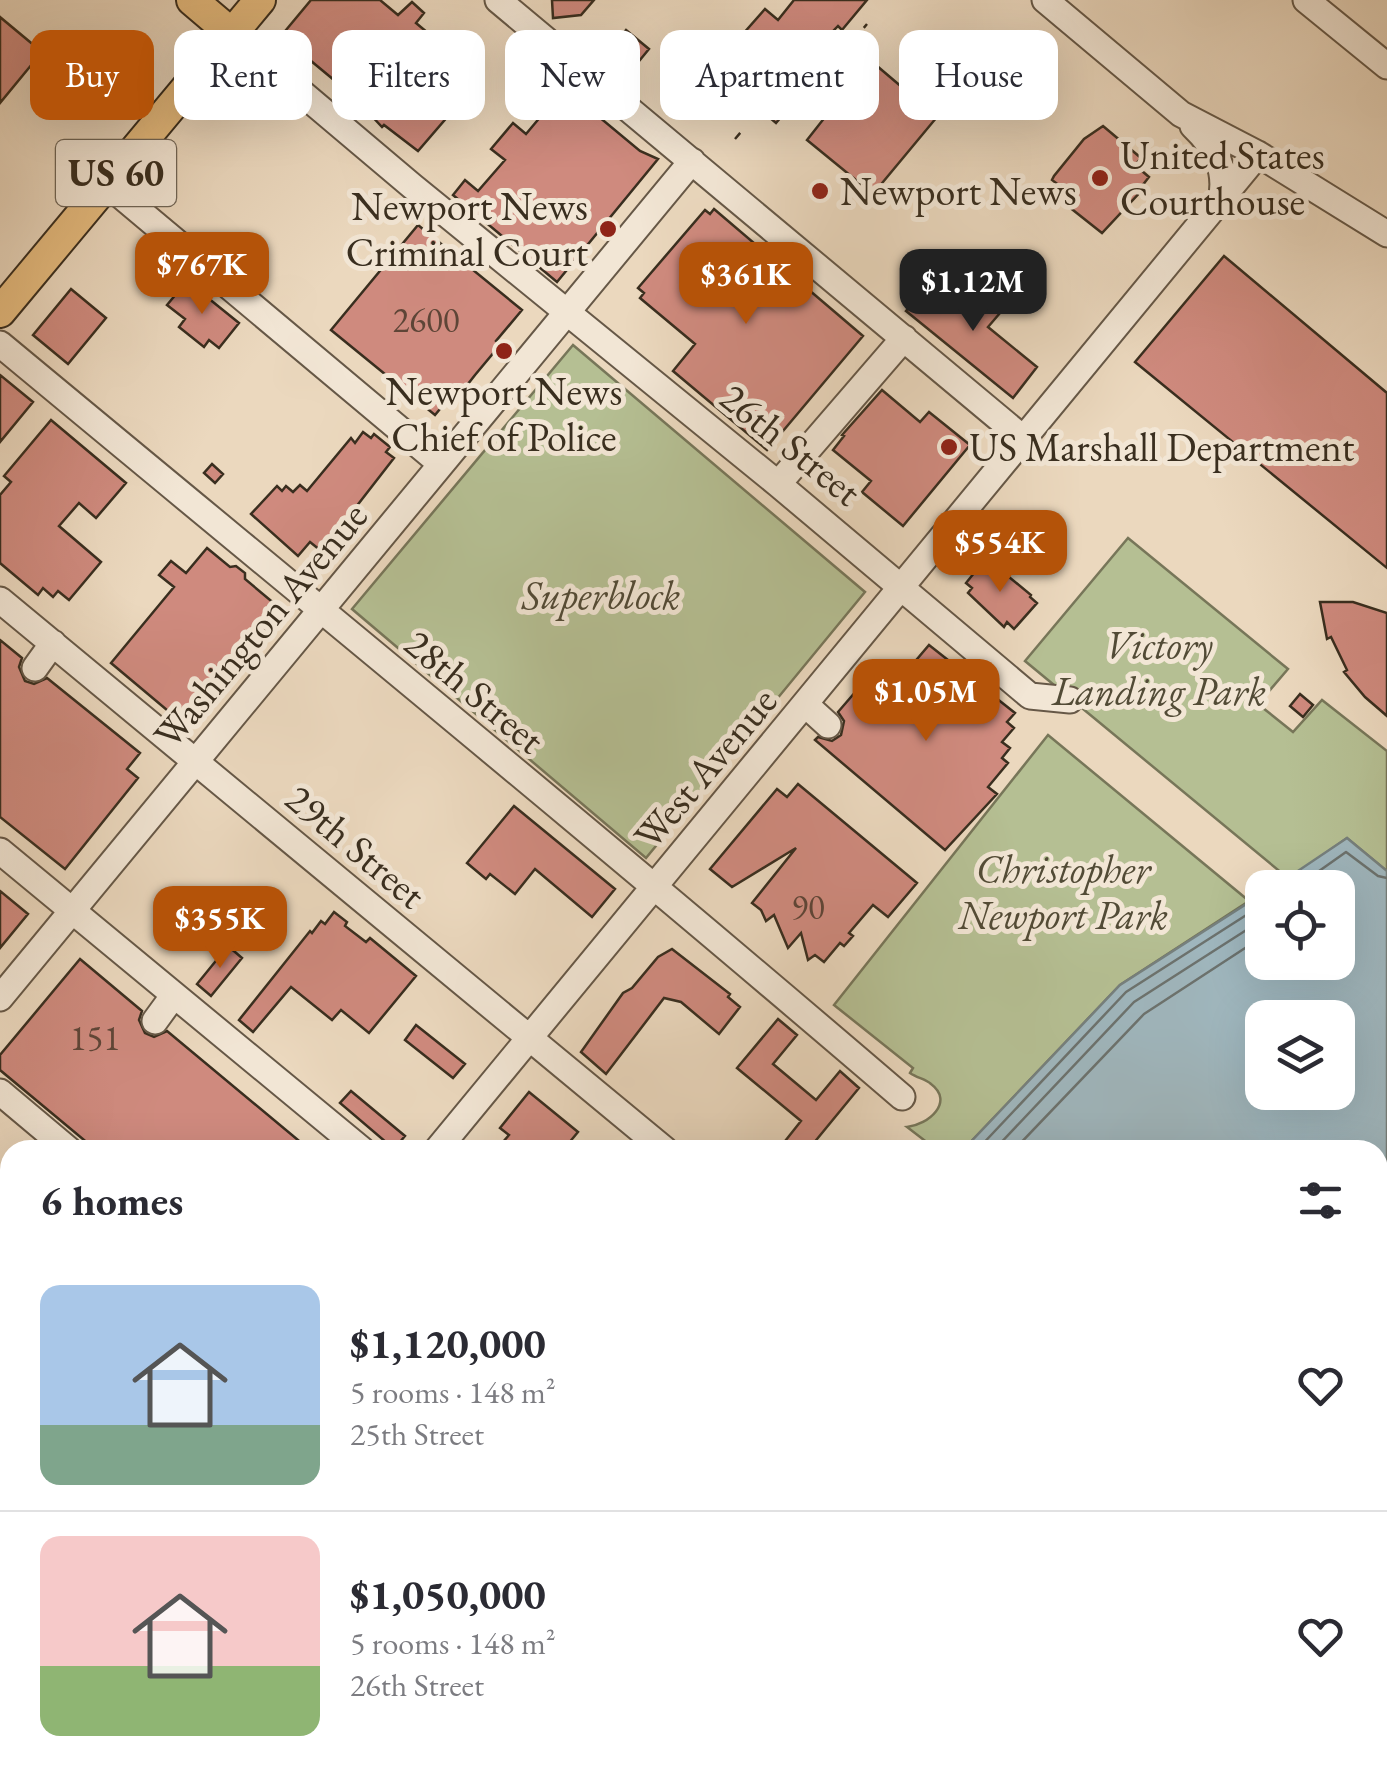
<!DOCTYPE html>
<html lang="en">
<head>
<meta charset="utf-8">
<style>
  body { margin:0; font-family:"EB Garamond",serif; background:#f7f7f7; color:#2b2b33; height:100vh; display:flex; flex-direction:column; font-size:38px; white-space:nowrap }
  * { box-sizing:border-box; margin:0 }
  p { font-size:32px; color:#7c7c81 }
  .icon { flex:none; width:55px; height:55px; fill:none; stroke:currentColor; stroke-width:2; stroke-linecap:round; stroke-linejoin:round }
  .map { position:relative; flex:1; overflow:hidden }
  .drawer { position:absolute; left:0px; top:1140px; width:1388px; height:642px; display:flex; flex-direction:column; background:#fff; border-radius:30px 30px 0 0; box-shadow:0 10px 40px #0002 }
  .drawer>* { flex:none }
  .top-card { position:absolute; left:30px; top:30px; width:1328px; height:90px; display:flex; gap:20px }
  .buttons { position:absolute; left:1245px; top:870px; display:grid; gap:20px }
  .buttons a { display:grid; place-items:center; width:110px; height:110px; border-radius:20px; background:#fff; box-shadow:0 10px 40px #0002; font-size:50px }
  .price { position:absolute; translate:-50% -85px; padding:0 22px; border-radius:20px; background:#b45309; color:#fff; font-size:32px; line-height:65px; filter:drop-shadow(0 2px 5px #0008) }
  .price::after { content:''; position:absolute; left:50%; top:60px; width:30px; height:22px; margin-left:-15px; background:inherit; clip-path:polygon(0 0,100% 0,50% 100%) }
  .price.current { background:#222; color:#fff }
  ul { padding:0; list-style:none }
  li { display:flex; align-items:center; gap:30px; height:250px; padding:0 40px }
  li+li { border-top:2px solid #e1e1e2 }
  li span { display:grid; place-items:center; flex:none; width:280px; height:200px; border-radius:20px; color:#555 }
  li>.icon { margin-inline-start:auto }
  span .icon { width:120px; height:120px; fill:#fffc; stroke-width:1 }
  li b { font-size:42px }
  h2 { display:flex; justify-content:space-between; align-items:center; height:120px; padding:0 40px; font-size:42px }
  .tag { padding:0 35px; border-radius:20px; background:#fff; box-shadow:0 10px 40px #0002; font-size:35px; line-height:90px }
  .tag.current { background:#b45309; color:#fff }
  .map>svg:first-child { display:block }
  .green { fill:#b5bf93; stroke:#777659; stroke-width:2.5 }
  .water { fill:#9fb6bd; stroke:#76807e; stroke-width:2.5; fill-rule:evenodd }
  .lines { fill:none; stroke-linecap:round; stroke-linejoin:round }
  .shore { stroke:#6c726e; stroke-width:2.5 }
  .building { fill:#cf8a7e; stroke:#392e1f; stroke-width:2.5 }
  .minor-casing { stroke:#665847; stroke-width:29 }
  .major-casing { stroke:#392e1f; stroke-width:34 }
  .path { stroke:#392e1f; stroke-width:2.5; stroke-dasharray:8 5; stroke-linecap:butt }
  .minor { stroke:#f2e6d5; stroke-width:25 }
  .major { stroke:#e6bc7f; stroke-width:30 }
  .poi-dot { fill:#8f2418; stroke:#f2e6d5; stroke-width:4 }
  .labels { text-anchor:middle; stroke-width:10; stroke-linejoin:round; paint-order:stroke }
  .number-label { font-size:35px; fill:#5e4537 }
  .shield { fill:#f2e6d5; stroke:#706556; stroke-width:2.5 }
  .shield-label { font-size:38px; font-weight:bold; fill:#392e1f }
  .poi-label { font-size:40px; fill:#392e1f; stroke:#f2e6d5; text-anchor:start }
  .street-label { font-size:40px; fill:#392e1f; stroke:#f2e6d5 }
  .park-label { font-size:40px; font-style:italic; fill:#524b36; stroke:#f2e6d5 }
</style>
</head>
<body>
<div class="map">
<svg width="1387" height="1781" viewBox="0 0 1387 1781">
  <rect width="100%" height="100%" fill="#ebd8be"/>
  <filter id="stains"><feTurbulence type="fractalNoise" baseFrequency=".002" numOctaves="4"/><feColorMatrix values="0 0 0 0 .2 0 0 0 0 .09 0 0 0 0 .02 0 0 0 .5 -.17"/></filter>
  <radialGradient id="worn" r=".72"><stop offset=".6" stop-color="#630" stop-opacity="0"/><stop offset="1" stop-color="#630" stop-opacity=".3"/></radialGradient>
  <path class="green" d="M573,345l292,247 -219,266 -294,-249z
    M1128,538l160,131 -30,35 35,28 29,-32 65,51v120l-40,-33 -58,41 -264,-218z
    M1048,735l201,166 -129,84 -157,165h-26l-30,-23c21,-2 48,-25 24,-43 -5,-5 -14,-6 -21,-11l3,-5 -79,-63z
    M0,1321l10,9v47l-10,13z"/>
  <path class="water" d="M1347,838l40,33v910h-891l7,-9h875v-622h-415l157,-165 142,-91v68h76v-74l-64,-1zM1262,1018h76v74h-76z"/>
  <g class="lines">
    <path class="shore" d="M1295,888l51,-36 32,24 9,2
      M977,1150l149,-158 136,-87
      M994,1150l140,-148 128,-82
      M1014,1150l130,-136 118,-77"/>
  </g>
  <path class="building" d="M311,0h69l18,15 14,-13 12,11 -8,10 12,10 -16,22 49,46 -43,50 -34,-26 -2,2 -30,-32 -71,-59z
    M552,0h42l-13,15 -28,3z
    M794,0h73l-25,30 -4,-4 -23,24 13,11 -52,62 -64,-54 53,-60 13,11z
    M0,17l42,35 -42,51z
    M626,30l23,19 -23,28 -23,-19z
    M870,60l67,57 -64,77 -66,-54z
    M551,77l89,74 18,8 -101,123 -104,-87 12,-15 13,11 27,-31 -14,-11 22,-26 13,11 26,-31 -14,-11z
    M1103,126l38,32 -6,7 14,12 -7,9 2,2 -42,45 -53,-42 7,-8 -4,-3 2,-4 30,-37z
    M714,209l149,127 -96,114 -94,-79 22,-27 -55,-46 4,-5 -6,-5 67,-78 5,4z
    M418,225l104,85 -26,31 4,4 -25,30 -11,14 -5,-3 -24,29 -104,-85z
    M1224,256l163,137v175l-252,-206z
    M931,280l33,27 17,-21 25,20 -18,21 49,40 -24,31 -107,-87z
    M187,281l52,42 -20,25 -10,-8 -5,7 -25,-20 6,-8 -18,-14z
    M71,289l35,29 -38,46 -35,-29z
    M0,375l33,27 -33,40z
    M882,390l38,32 9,-10 41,33 -67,81 -41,-34 9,-11 -38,-31 11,-14 -2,-1z
    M51,420l75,63 -30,35 -17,-15 -20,23 42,36 -32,38 -11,-9 -5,6 -10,-9 -5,7 -38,-32v-68l11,-13 -7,-6z
    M363,432l8,6 3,-4 16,13 -4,5 8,6 -66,85 -8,7 -10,-8 -12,14 -47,-42 26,-28 5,5 4,-5 7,6 7,-7 7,6 44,-53 4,5z
    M212,464l11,10 -8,9 -11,-10z
    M207,548l23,19 6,-1 9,7v6l37,31 -96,116 -75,-63 63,-76 -15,-12 12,-14 15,12z
    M983,562l6,5 3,-4 39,32 -1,2 7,6 -23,26 -7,-7 -3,5 -36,-34 4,-5 -6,-5z
    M1320,602h33l34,11v103l-22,-19 -21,-25 3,-2 -16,-33 -4,2z
    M0,640l22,18 -3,9 6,14 9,3 13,-6 93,75 -13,16 11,9 -73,91 -65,-52z
    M929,645l86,68 -8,9 7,6 -12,14 8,6 -8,10 6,5 -20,24 9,7 -52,56 -130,-110 3,-3 14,4 9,-6 3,-14 -6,-9 38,-44 19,17z
    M1300,694l13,11 -10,12 -13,-11z
    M798,784l119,99 -29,34 -15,-12 -24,28 4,3 -9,10 -4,-3 -16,19 -9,-7 -7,5 -7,-27 -13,15 -14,-33 -8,6 -5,-11 -9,-7 44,-55 -64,39 -22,-18 67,-80 10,8z
    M514,806l101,83 -23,28 -57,-48 -20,25 -25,-20 -4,5 -19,-16z
    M0,891l28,23 -28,34z
    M334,912l13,10 -2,4 21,16 4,-4 46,38 -47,57 -28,-23 -9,10 -41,-33 -38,45 -14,-12 71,-89 2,2 9,-12 4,3z
    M228,946l14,12 -31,38 -14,-12z
    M672,949l58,45 -2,3 12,10 -21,27 -38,-32 -17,-4 -58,76 -25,-22 42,-59 9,-5 26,-31z
    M80,959l62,52 -3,9 6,13 9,4 13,-6 143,119h-214l-96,-80v-15z
    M778,1019l19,16 -24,29 43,36 24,-29 19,17 -51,62h-30l23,-29 -64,-53z
    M416,1025l49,39 -12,14 -48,-38z
    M351,1091l54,45 -11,13 -54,-46z
    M529,1092l49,40 -15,18h-67l13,-15 -9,-7z"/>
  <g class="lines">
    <defs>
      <path id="minor" d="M498,0l527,440
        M1045,0l136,114 77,40 129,80
        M1306,0l81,66
        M232,34l180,152 366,298 252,212 40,4
        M1193,126c22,21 35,44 28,74
        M107,184l334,280
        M0,344c301,250 605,498 902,753
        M778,484l126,-146
        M0,600l665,550
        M35,668l18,-25
        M806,705l22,20
        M0,851l362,299
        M0,998l692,-837
        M155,1021l19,-26
        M0,1092l69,58
        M437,1150l821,-996
        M0,1612l10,8
        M0,1677l10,-12
        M196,1772l11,9
        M265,1772l9,9
        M301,1781l7,-9
        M473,1781l7,-9"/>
      <path id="major" d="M192,0l40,34
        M0,312l260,-312"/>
    </defs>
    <use href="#minor" class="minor-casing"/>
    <use href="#major" class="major-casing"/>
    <path class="path" d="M839,58l28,-34
      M701,119l10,-12
      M735,139l6,-7"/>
    <use href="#minor" class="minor"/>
    <use href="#major" class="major"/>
  </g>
  <g class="poi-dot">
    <circle cx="1100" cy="178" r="10"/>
    <circle cx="820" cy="191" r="10"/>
    <circle cx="608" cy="229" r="10"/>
    <circle cx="504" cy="351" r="10"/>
    <circle cx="949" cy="447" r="10"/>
  </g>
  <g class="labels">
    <g class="number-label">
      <text x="426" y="332">2600</text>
      <text x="808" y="919">90</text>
      <text x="95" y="1050">151</text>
    </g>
    <rect class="shield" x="56" y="140" width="120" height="66" rx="8"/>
    <g class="shield-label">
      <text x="116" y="186">US 60</text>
    </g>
    <g class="poi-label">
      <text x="1120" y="169">United States<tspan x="1120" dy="46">Courthouse</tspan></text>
      <text x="840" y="205">Newport News</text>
      <text x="588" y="220" text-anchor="end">Newport News<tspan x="588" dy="46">Criminal Court</tspan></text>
      <text x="504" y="405" text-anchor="middle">Newport News<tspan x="504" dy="46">Chief of Police</tspan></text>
      <text x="969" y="461">US Marshall Department</text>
    </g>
    <g class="street-label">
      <text transform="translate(791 444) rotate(39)" y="14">26th Street</text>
      <text transform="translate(260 625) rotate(-50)" y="14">Washington Avenue</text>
      <text transform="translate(475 691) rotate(40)" y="14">28th Street</text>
      <text transform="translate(705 768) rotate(-50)" y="14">West Avenue</text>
      <text transform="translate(356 846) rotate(40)" y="14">29th Street</text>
    </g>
    <g class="park-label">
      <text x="601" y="609">Superblock</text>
      <text x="1159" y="659">Victory<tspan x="1159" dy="46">Landing Park</tspan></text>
      <text x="1063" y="883">Christopher<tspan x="1063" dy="46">Newport Park</tspan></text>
    </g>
  </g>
  <rect width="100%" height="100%" filter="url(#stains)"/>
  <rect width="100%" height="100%" fill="url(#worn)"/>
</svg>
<div class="buttons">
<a><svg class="icon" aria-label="locate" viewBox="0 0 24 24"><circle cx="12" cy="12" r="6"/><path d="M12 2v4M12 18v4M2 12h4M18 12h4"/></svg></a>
<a><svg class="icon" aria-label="layers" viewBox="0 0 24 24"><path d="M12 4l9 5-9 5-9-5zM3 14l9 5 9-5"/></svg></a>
</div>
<b class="price" style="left:202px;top:317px">$767K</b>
<b class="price" style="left:746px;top:327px">$361K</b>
<b class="price current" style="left:973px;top:334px">$1.12M</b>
<b class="price" style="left:1000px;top:595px">$554K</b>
<b class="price" style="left:926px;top:744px">$1.05M</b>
<b class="price" style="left:220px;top:971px">$355K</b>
<div class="top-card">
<a class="tag current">Buy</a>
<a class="tag">Rent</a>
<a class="tag">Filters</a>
<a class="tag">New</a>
<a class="tag">Apartment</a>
<a class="tag">House</a>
</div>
<section class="drawer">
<h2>6 homes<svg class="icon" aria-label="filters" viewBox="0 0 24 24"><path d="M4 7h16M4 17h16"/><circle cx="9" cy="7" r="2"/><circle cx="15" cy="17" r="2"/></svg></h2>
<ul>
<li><span style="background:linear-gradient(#a9c7e8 70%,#7fa58c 0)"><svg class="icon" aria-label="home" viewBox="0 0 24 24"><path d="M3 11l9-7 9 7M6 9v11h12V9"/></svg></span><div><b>$1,120,000</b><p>5 rooms · 148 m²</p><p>25th Street</p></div><svg class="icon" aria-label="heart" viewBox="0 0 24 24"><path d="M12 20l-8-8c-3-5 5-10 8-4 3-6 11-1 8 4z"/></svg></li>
<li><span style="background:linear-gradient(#f6c9c9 65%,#8fb573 0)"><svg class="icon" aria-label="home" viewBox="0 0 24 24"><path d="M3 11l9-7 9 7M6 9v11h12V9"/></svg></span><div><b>$1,050,000</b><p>5 rooms · 148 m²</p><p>26th Street</p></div><svg class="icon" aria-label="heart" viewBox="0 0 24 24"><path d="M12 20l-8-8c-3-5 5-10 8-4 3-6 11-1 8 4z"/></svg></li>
</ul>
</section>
</div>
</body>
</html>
